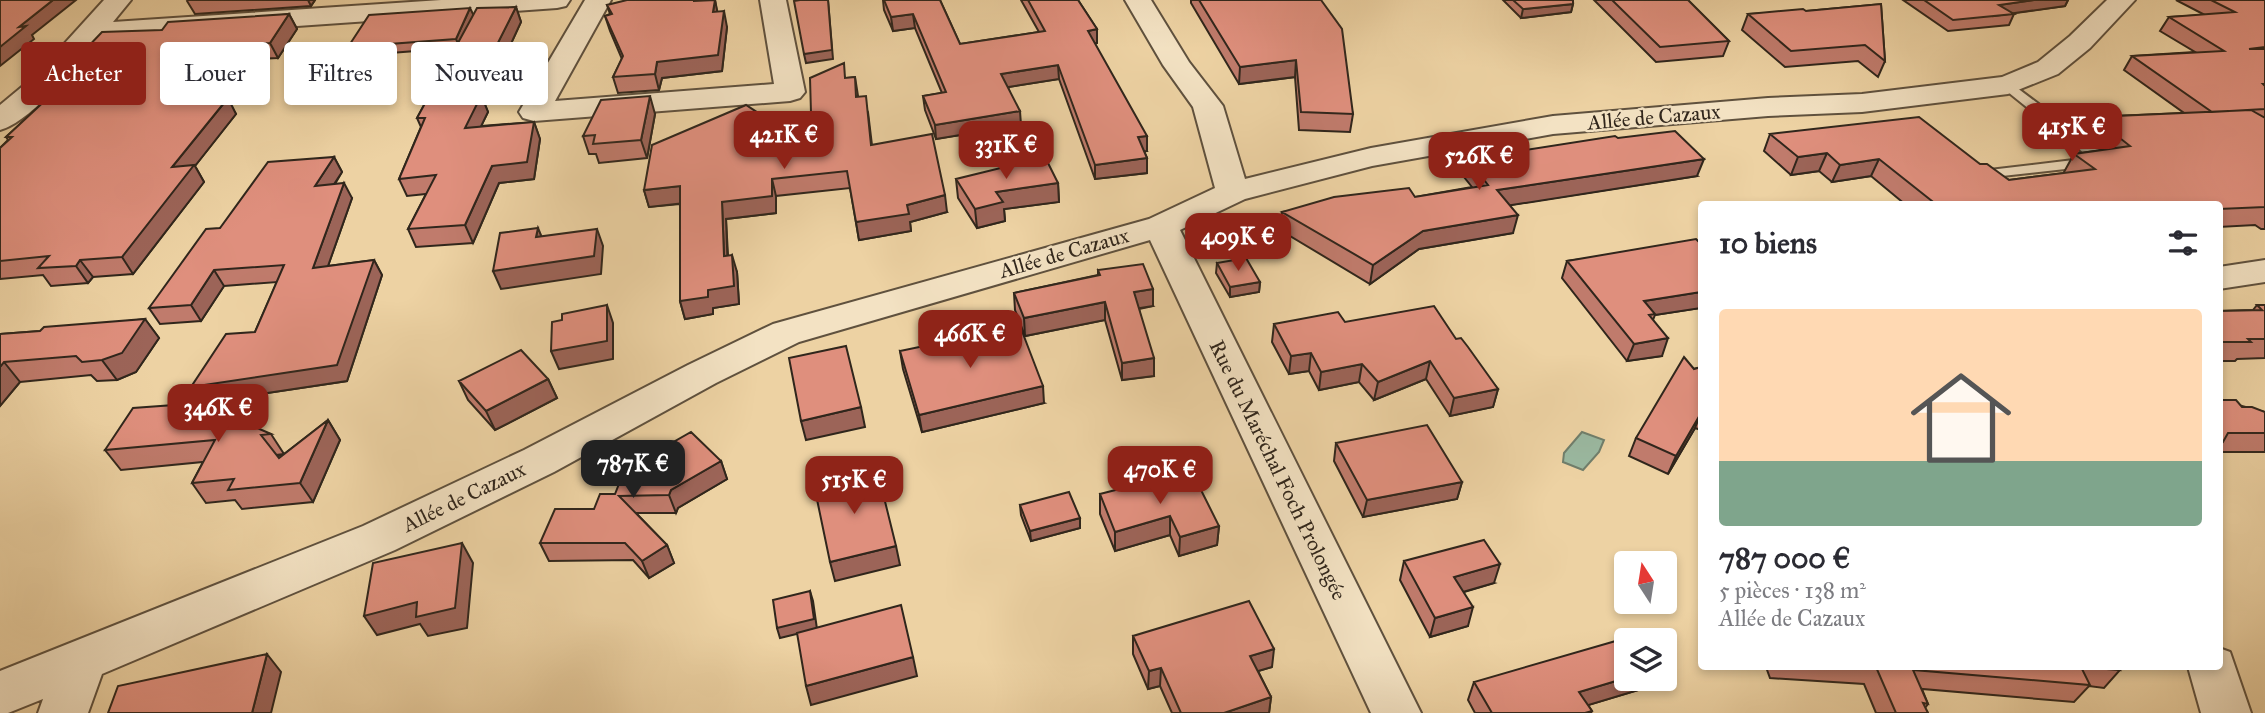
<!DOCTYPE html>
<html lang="fr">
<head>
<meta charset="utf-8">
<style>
  body { margin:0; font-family:"IM FELL Great Primer",serif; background:#f7f7f7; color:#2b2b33; height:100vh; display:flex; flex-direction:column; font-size:26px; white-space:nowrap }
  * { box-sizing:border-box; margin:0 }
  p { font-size:23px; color:#7c7c81 }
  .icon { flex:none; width:38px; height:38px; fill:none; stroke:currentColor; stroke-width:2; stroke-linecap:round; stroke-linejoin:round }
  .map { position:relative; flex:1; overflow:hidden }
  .panel { position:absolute; left:1698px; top:201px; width:525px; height:469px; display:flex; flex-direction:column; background:#fff; border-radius:7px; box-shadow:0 4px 10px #0003 }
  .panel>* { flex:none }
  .banner { position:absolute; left:21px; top:42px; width:665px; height:63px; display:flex; gap:14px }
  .needle { width:46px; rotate:348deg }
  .fabs { position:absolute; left:1614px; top:551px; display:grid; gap:14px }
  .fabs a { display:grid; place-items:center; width:63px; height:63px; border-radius:7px; background:#fff; box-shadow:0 4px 10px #0003; font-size:35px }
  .price { position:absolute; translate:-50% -60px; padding:0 16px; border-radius:14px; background:#8f2418; color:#fff; font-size:23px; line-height:46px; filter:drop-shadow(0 2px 4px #0008) }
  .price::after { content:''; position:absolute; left:50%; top:42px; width:21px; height:16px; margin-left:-10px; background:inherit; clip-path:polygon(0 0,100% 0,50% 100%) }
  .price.selected { background:#222; color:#fff }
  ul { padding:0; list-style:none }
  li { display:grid; align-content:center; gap:14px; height:371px; padding:0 21px }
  li span { display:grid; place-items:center; height:217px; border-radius:7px; color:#555 }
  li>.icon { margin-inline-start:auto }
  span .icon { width:126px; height:126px; fill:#fffc; stroke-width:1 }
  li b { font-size:30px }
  h2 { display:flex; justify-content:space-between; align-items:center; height:84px; padding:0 21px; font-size:30px }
  .chip { padding:0 24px; border-radius:7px; background:#fff; box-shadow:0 4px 10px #0003; font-size:24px; line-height:63px }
  .chip.selected { background:#8f2418; color:#fff }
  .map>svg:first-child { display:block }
  .water { fill:#9ab8a0; stroke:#707e6b; stroke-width:2 }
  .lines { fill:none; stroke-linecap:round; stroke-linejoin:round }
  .lane-casing { stroke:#5f513e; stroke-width:4 }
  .street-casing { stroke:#5f513e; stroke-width:4 }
  .lane { fill:#f3e2c3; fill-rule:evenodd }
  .street { fill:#f3e2c3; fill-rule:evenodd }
  .wall { fill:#c07b6c; stroke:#30261c; stroke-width:2 }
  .shaded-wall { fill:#9c6458; stroke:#30261c; stroke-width:2 }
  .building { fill:#df8f7d; stroke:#30261c; stroke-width:2 }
  .labels { text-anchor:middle; stroke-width:5; stroke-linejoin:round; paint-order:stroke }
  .street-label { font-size:21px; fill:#30261c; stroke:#f3e2c3 }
</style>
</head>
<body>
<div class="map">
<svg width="2265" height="713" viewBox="0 0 2265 713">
  <rect width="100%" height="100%" fill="#edd2a3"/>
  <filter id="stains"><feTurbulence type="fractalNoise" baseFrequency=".00286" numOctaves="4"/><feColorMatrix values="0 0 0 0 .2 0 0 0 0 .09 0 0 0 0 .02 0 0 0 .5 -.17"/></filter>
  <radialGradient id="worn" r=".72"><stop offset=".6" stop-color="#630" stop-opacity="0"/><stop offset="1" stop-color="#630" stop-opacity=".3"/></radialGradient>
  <path class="water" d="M1582,432l22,8 -5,12 -16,18 -20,-8 1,-9z"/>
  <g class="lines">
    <defs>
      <path id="lane" d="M2008,81l102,77 2,3 -2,3 -135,15 -2,-3 8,-5 109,-13 -87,-70 -2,-3 2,-3z"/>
      <path id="street" d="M104,0h27l-18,22 328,-22h129l-4,6 -9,2 -460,32c-21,25 -66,82 -97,90v-25l35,-29z
        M585,0h26l-56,101 219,-17 -14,-84h26l19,92 -5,6 -10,3 -256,20 -11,-3 -4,-6z
        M1125,0h26l38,62 34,44 22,73 126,-31 182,-32 215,-18 94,-4 140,-17 36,-15 32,-26 37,-36h28l-45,48 -32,26 -50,20 -146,18 -94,4 -215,18 -181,32 -127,33 -65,31 241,483h-50l-221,-473 -351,102 -83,41 -162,89 -159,78 -293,124 -14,39h-50l5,-14 -35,14h-8v-42l363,-145 161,-76 164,-85 85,-41 376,-105 66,-31 -22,-81 -30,-42z
        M2265,260v22l-46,7v-22z
        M2219,648l11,4 21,61h-50l-13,-46h31z"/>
    </defs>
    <use href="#lane" class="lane-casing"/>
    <use href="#street" class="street-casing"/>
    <use href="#lane" class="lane"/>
    <use href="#street" class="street"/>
  </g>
  <path class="wall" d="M188,0h127l-4,6 -116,8 -8,-13z
    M715,0l2,12 10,15 -5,44 -60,7 -3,12 -41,3 -5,-16 9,-18 -12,-28 -5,-15 5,-2 -3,-9z
    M883,0h57l20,44 79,-12 -18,-32h57l19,29v14l-2,1 52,107h-3l3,7v15l-52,6 -36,-100 -51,8 13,38 -85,14 -11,-29 -2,-14 19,-3 -27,-65 -22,3 -9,-21z
    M1191,0h130l32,114 -3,18 -51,-2 -4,-53 -56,7 -48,-81z
    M1503,0h70v4l-2,8 -50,6z
    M1594,0h94l41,41 -6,15 -67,6z
    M1903,0h165l-3,6 -52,7 1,1 -5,11 -61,6z
    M2176,0h89v229h-4l-6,-4 -36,2v-22h-313l-35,-29 -39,6 -13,-11 -28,4 -27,-24 6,-17 210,30 29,16 56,-7 -1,-1 10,-18 29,-4 -20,-16 10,-17 91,-4 -60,-43 8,-14 63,-4 -35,-21 9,-14 36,-2z
    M1881,4l4,57 -7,16 -20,-16 -73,6 -43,-37 6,-16 58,-3z
    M516,7l5,15 -37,80 4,10 -7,14 53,-4 6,17 -6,40 -35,4 -26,60 -57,4 -8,-18 18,-35 -19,2 -8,-17 22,-52 -4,-9 38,-70 -103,8 -4,-9 125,-32z
    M289,14l8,15 -19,29 -21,1 -32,39 11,16 -41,52 9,16 -71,92 -40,3 -5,6 -37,3 -8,-11 -43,4v-131l8,-8 -2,-3 38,-35 -3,-6 121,-66z
    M855,77l3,19 10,16 4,33 75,67 -37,10 1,9 -52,9 -9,-52 -74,8v17l-50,6 2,36 9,17 2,32 -26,4v6l-28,5 -5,-18v-97l-31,3 -5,-17 168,-42 35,-70z
    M655,114l-8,44 -48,5 -3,-9h-7l-6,-18z
    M1618,138l79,38 -187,29 3,28 -94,16 -49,35 -90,-54 2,-18 133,-15 57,-10 -8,-10 4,-18z
    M334,157l8,15 -7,12 17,14 -24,68 46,-6 8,15 -35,106 -145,22 53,-71 22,-50 -53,4 -23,35 -41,3 -11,-16 71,-80z
    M956,179l102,4 1,19 -55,7 1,12 -28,7 -19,-30z
    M1701,244v64l-46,7 -2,5 9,36 -35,5 -65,-83 5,-17z
    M1217,263l43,19 -1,10 -29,5 -14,-24z
    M1098,270l55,36 -14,3 15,67 -32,4 -17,-60 -80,16 -10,-26 -1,-17 84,-18z
    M2257,305h8v53l-28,1 -2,2h-16v-50l34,-1z
    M145,319l14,19 -23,34 -19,8 -20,1 -6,-6 -71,7 -20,24v-72l40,-3z
    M1345,322l111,17 42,50 -5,18 -43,9 -24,-37 -52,21 -15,-18 -40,8 -10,-19 -20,3 -17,-32 2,-18z
    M900,351l144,52 -122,29 -19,-63z
    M1701,367v63l-6,-2 -27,46 -39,-18 7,-18 58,-69z
    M548,379l9,19 -62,32 -27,-30 -9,-19z
    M2219,400l46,12v40h-46z
    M174,405l97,29 13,20 -8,1 3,3 49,-38 12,20 -27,62 -71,7 -7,-9 -29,3 -14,-20 11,-21 -82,8 -16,-20z
    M1336,443l126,39 -5,17 -94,18 -29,-56z
    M721,461l6,18 -49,29 -2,5h-40l31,32 7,18 -25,15 -16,-18 -84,1 -9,-18 54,-34 21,-15z
    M1100,494l119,32 -2,19 -38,11 -9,-21 -55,16 -15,-37z
    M1020,505l60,13v10l-49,13 -10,-26z
    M1404,561l90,22 -30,9 4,34 -38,11 -30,-57z
    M1133,636l139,31 -14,4 13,26 -2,16h-97l-12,-27 -12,3 -15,-35z
    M1766,667h352l2,3 -16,18 -15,-2 -15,16 -152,-13 6,15 -3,4 3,5h-52l-12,-29 -94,-6z
    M1474,682l181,3 -67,20 4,6 -1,2h-116l-7,-13z"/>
  <path class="shaded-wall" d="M53,0h23l-44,35 2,4 -34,27v-19l19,-20z
    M308,0h7l-4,6z
    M715,0l3,15 -5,-3z
    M828,0l5,59 -27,4 -2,-9z
    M2034,0h34l-3,6 -71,10 5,-11z
    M1573,4l-2,8 -50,6 2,-9z
    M516,7l5,15 -37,80 4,10 -16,33 -7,-17 6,-32z
    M470,8l4,8 -14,32 -4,-9z
    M724,11l3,16 -5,44 -60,7 -3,12 -4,-16 2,-12z
    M289,14l8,15 -19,29 -8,-15z
    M913,14l2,14 -22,3 -2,-14z
    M1097,29v14l-9,2v-14z
    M249,44l8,15 -46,56 -9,-16z
    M1296,60l-1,17 -56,7 1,-17z
    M1058,65l1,14 -57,9 -1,-14z
    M650,96l5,18 -8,44 -6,-18z
    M228,98l8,16 -41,52 9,16 -71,92 -11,-17 50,-90z
    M1020,111l1,14 -85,14 -1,-14z
    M534,122l6,17 -6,40 -35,4 -26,60 -8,-18 27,-59z
    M1147,136v15l-9,1v-15z
    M1827,153l-8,18 -28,4 7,-18z
    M334,157l8,15 -19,29 -8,-15z
    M1147,158v15l-52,6v-14z
    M1704,159l-7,17 -204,32 4,-18z
    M1879,159l-8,17 -39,6 8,-17z
    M772,179l4,17v17l-50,6 2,54 -4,-17 -2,-54z
    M344,183l8,15 -30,85 -9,-15z
    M1058,183l1,19 -55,7 1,12 -28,7 -2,-19 21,-17z
    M680,186l5,17 -36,4 -5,-17z
    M945,195l2,17 -37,10 1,9 -52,9 -3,-18 51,-17z
    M1518,215l-5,18 -94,16 -49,35 3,-19 50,-34z
    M538,228l7,17 -9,-8z
    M597,229l6,17 -2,28 -100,15 -8,-18z
    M732,255l5,17 2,32 -26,4v6l-28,5 -5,-18 28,-11z
    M80,260l13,17 -5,6 -12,-17z
    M374,260l8,15 -35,106 -145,22 -11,-16z
    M214,270l10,16 -23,35 -10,-16z
    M1260,282l-1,10 -29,5v-10z
    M1153,289v17l-19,3v-17z
    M1701,292v16l-46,7 -11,-14z
    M1105,302v18l-80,16 -1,-18z
    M607,305l6,18v36l-54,10 -8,-18z
    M145,319l14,19 -23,34 -19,8 -15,-20z
    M1668,338l-6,18 -35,5 7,-17z
    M1311,353l-2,18 -20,3 2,-18z
    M1154,358v18l-32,4v-17z
    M1430,361l-4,18 -52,21 4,-18z
    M4,362l16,20 -20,24v-39z
    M1362,364l-3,18 -40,8 2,-18z
    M548,379l9,19 -62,32 -9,-19z
    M1043,386l1,17 -122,29 -3,-17z
    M1498,389l-5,18 -43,9 4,-18z
    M861,407l4,20 -59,13 -5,-19z
    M1701,413l-6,15 -27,46 8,-18z
    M328,420l12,20 -27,62 -13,-19z
    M721,461l6,18 -49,29 -2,5 -7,-18 2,-5z
    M1462,482l-5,17 -94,18 4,-17z
    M1170,516v19l-55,16v-19z
    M1080,518v10l-49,13 -1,-10z
    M1219,526l-2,19 -38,11 1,-19z
    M462,543l11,20 -6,65 -39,8 -8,-12 -43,11 -13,-19z
    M667,545l7,18 -25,15 -7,-17z
    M896,546l4,19 -65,16 -5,-19z
    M1500,564l-6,19 -45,13 5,-19z
    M810,591l3,10 4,28 -37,9 -3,-10z
    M1473,607l-5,19 -38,11 5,-19z
    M1274,649l-2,18 -24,7 2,-18z
    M267,654l14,18 -10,41h-19z
    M913,657l4,19 -106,29 -5,-19z
    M1161,668l-1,18 -12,3 1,-18z
    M1626,678v1h32l-3,6 -83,25 7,-18z
    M1271,697l-2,16h-45z"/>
  <path class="building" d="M0,0h53l-34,27 7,-1 -26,21z
    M627,0h67v1l21,-1 -2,12 11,-1 -6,44 -61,7 -2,12 -42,3 10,-21 -18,-40 7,-2 -5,-9z
    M800,0h28l4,50 -28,4 -10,-53z
    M884,0h56l20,44 85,-13 -17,-31h50l19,29 -9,2 59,105 -9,1 9,21 -52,7 -37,-100 -57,9 19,37 -85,14 -12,-29 23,-4 -33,-78 -22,3z
    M1199,0h122l21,29 11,85 -52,-2 -5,-52 -56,7z
    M1513,0h60v4l-50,5z
    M1612,0h76l41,41 -69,6z
    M1924,0h110l-35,5 15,9 -61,6z
    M2211,0h54v47l-16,2h16v35h-2l2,2v23l-53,3 -80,-56 92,-5 -55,-34 66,-5z
    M1881,4l4,57 -20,-16 -74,6 -43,-37 55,-5 3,2z
    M516,7l-45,89h10l-16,32 69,-6 -7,40 -35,4 -27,59 -57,4 28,-54 -37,4 26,-61h-8l60,-110z
    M470,8l-14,31 -108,8 21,-32z
    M289,14l-19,29 -21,1 -47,55 26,-1 -56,69 22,-2 -72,92 -42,3 -4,6 -38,2 11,-12 -49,5v-113l12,-11h-6l44,-41h-9l61,-64 60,-2 6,-8z
    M844,63l1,15 10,-1 1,20 10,-1 5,49 61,-11 13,61 -38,10 2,9 -53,8 -9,-51 -75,8v17l-50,6 2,54 8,-1 2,31 -26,4v7l-28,4v-115l-36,4 8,-45 94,-40 66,43 -2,-70z
    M650,96l-9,44 -48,4 2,-9 -12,1 18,-36z
    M2251,110l14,8v89l-46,2v-4h-282l-58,-46 -39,6 -13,-12 -29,4 -28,-23 149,-17 61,47h7l22,16 86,-11 -21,-15 56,-8 -37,-29z
    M1675,131l29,28 -207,31 21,25 -95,16 -50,34 -91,-53 52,-15 75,-9 6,9 73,-12 -20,-26 147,-23 3,2z
    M334,157l-19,29 29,-3 -31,85 61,-8 -37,105 -146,22 35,-53 29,-2 29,-67 -70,5 -23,35 -42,3 57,-79 14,-1 48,-66z
    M1045,157l13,26 -62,9 7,10 -28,7 -19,-30z
    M538,228l-2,9 61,-8 -3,27 -101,15 7,-38z
    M1696,239l5,5v48l-57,9 11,13 -6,1 19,23 -34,6 -67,-83z
    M1246,258l14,24 -30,5 -13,-24z
    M1143,264l10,25 -19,3 20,66 -32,5 -17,-61 -81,16 -10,-25 86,-18 -2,-5z
    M607,305v36l-56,10 1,-29 10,-2v-6z
    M2257,305h8v34h-17l3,3h-32v-31l43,-1z
    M1434,306l22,33 5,-1 7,9 30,42 -44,9 -24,-37 -52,21 -16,-18 -41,8 -10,-19 -20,3 -17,-32 64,-12 7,10z
    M145,319l-23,34 -20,7 -20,2 -6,-6 -72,6 -4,5v-33l40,-3 4,-4z
    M1020,326l23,60 -124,29 -19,-64z
    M846,346l15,61 -60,14 -12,-63z
    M521,350l27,29 -62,32 -27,-30z
    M1684,357l10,12 7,-2v46l-25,43 -40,-18z
    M181,395l90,39 -10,1 18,23 49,-38 -28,63 -72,7 6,-11 -42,4 23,-43 -110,10 28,-42 41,-3z
    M2219,400h17l6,7h10l13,5v21h-37l-5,9 -4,-2z
    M1427,425l35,57 -95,18 -31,-57z
    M691,432l30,29 -50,29 -2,5 -50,1 48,49 -25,16 -17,-18h-85l15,-34h39l6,-15h15l13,-33h12z
    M877,469l19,77 -66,16 -16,-77z
    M1170,476l29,10 20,40 -39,11 -10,-21 -55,16 -15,-38z
    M1069,492l11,26 -50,13 -10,-26z
    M1484,540l16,24 -46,13 19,30 -38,11 -31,-57z
    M462,543l-7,65 -39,9 1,-15 -53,14 9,-53z
    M810,591l4,28 -37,9 -4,-28z
    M1249,601l25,48 -24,7 21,41 -47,16h-43l-20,-45 -12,3 -16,-35z
    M901,605l12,52 -107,29 -9,-53z
    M1640,634l5,6h-19v38l-47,14 13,19 -7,2h-93l-18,-31z
    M267,654l-15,59h-144l10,-27z
    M1873,667h245l2,3 -39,-3 9,18 -177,-15 15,34 -5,-1 5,10h-32l-20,-46z"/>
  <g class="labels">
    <g class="street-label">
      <text transform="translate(1654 117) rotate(-5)" y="7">Allée de Cazaux</text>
      <text transform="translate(1064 253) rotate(-16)" y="7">Allée de Cazaux</text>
      <text transform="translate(1278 470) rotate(64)" y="7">Rue du Maréchal Foch Prolongée</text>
      <text transform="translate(464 497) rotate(-26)" y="7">Allée de Cazaux</text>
    </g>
  </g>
  <rect width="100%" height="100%" filter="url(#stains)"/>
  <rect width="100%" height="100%" fill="url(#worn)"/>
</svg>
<div class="fabs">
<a><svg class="needle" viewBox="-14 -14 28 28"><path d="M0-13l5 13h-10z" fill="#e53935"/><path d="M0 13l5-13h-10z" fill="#7c7c81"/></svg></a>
<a><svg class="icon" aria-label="layers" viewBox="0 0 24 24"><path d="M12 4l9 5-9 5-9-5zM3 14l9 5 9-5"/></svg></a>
</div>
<b class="price" style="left:2072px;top:163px">415K €</b>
<b class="price" style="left:784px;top:171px">421K €</b>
<b class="price" style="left:1006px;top:181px">331K €</b>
<b class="price" style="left:1479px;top:192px">526K €</b>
<b class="price" style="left:1238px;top:273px">409K €</b>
<b class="price" style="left:970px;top:370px">466K €</b>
<b class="price" style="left:218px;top:444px">346K €</b>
<b class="price selected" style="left:633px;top:500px">787K €</b>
<b class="price" style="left:1160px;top:506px">470K €</b>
<b class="price" style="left:854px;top:516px">515K €</b>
<div class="banner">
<a class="chip selected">Acheter</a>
<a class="chip">Louer</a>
<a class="chip">Filtres</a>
<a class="chip">Nouveau</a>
</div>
<section class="panel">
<h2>10 biens<svg class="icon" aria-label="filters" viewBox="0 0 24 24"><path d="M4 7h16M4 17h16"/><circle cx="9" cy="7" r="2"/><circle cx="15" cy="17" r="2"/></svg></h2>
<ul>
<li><span style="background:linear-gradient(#ffd9b3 70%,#7fa58c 0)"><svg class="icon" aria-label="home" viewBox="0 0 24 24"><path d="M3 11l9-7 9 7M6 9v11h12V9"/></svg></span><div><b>787 000 €</b><p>5 pièces · 138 m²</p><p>Allée de Cazaux</p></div></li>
</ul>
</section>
</div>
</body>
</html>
